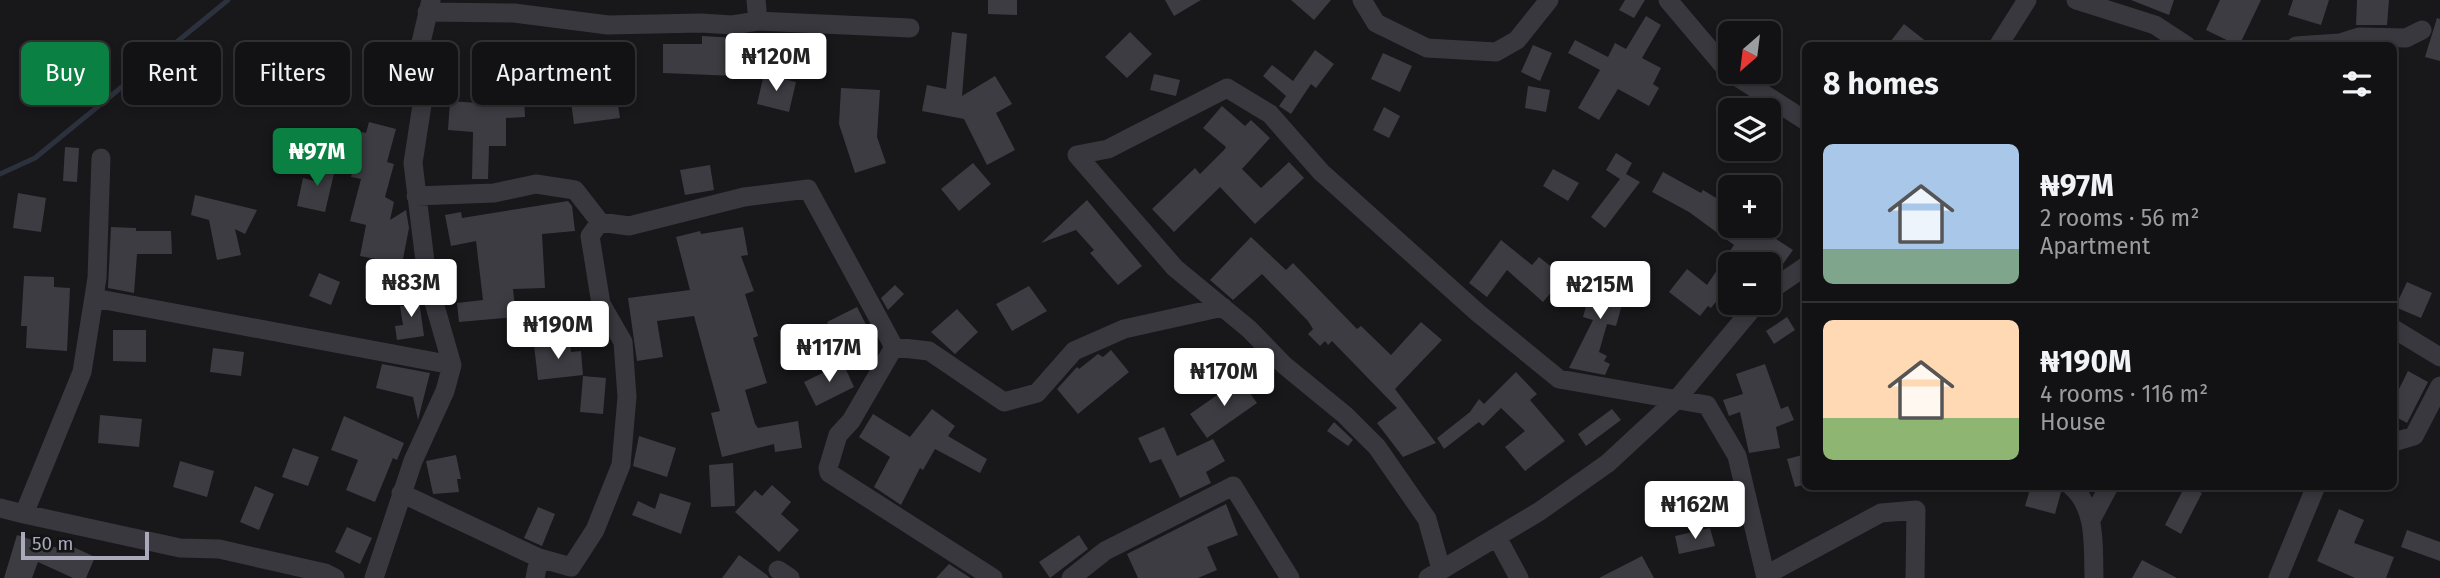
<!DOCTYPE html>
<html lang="en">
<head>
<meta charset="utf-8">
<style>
  body { margin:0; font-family:"Fira Sans",sans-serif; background:#1b1a1d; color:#f1f3f6; height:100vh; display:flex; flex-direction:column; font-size:26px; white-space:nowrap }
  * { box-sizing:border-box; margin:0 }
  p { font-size:23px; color:#9c9da0 }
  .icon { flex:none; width:38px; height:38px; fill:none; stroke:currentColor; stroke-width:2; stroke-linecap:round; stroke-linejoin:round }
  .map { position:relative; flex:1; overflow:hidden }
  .drawer { position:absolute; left:1802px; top:42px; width:595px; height:448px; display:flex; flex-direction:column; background:#121114; border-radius:10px; box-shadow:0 4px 10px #0003,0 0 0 2px #313134 }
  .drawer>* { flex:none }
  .top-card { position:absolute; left:21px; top:42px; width:665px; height:63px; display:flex; gap:14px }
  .needle { width:46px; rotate:208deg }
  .buttons { position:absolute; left:1718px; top:21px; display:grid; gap:14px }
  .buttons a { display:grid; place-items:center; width:63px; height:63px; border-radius:10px; background:#121114; box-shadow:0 4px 10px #0003,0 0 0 2px #313134; font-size:35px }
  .scale { position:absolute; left:21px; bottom:18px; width:128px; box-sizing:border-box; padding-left:7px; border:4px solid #a9a9ba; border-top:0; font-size:19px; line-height:24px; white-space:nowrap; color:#a9a9ba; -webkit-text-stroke:5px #131215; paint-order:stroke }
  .price { position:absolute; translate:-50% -60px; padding:0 16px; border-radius:7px; background:#fff; color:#222; font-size:23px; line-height:46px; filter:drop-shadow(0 2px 4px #0008) }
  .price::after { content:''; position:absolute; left:50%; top:42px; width:21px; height:16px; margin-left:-10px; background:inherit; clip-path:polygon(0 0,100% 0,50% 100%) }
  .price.current { background:#0b8043; color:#fff }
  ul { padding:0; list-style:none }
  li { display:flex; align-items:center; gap:21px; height:175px; padding:0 21px }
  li+li { border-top:2px solid #313134 }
  li span { display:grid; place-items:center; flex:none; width:196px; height:140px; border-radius:10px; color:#555 }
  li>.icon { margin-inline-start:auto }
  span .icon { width:84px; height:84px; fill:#fffc; stroke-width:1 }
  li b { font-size:30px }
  h2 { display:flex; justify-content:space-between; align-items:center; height:84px; padding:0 21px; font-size:30px }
  .tag { padding:0 24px; border-radius:10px; background:#121114; box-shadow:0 4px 10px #0003,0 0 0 2px #313134; font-size:24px; line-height:63px }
  .tag.current { background:#0b8043; color:#fff }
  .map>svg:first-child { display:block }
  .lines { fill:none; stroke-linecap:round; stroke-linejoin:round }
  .stream { stroke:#2c313e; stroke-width:5 }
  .building { fill:#3d3c42 }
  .minor { stroke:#39383f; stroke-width:19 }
</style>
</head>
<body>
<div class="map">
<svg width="2440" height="578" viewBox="0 0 2440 578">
  <rect width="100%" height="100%" fill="#18171a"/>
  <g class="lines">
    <path class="stream" d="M0,174l35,-16 193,-158"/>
  </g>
  <path class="building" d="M988,0h29v15l-29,-1z
    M1165,0h36l-27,16z
    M1291,0h40l-17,20z
    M1625,0h20l-11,18 -15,-8z
    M2131,0h43l-5,15z
    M2220,0h41l-22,46 -33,-16z
    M2293,0h36l-8,25 -33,-10z
    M2357,0h32l-2,25h-31z
    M1646,16l15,9 -19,33 19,10 -8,16 6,4 -10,18 -31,-17 -19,31 -21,-12 22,-38 -32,-17 7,-13 33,17 7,-14 11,6z
    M2437,18l3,1v42l-15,-4z
    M1904,24l28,22h-45z
    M952,32l15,2 -5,62 33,-20 17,28 -16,9 19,37 -28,15 -23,-46 -42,-8 5,-26 19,4z
    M1130,32l22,22 -25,24 -22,-21z
    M702,36l34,2v38l-73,-3v-29h39z
    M1533,45l19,8 -12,28 -19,-9z
    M1315,50l19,14 -18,24 -5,-4 -20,30 -12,-8 7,-10 -23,-20 9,-11 21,16z
    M1383,53l29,13 -12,26 -29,-13z
    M589,55l30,2 -1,21h-4l6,40 -46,6 -5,-37 18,-3z
    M521,65l31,2 -2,30 -26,-2 1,22 -19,1v28h-17l-1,33h-16l1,-47 -25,-2 2,-29 42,3 2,-30 27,2z
    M764,74l32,8 -7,30 -32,-8z
    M1154,74l26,6 -4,16 -26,-6z
    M1528,86l22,4 -4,22 -21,-4z
    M841,88l39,2 -3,47 9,26 -31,10 -16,-49z
    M1222,106l23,20 6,-6 19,18 -28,31 19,19 28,-26 15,16 -49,46 -35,-37 -46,45 -22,-23 43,-41 5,6 24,-24 2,-3 -23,-19z
    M1384,107l16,9 -11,22 -16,-8z
    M369,122l27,7 -9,33 7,2 -9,33 9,5 -4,18 16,-10 3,18 -7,36 -42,-8 6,-31 -16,-4 11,-42 -10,-2 11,-45 4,1z
    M65,147l14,1 -2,34 -14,-1z
    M1616,153l16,10 -6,11 14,8 -35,46 -14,-11 29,-38 -14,-9z
    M317,162l19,3 -11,47 -28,-6 6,-28 11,3z
    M973,163l18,21 -32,27 -18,-22z
    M710,165l4,25 -29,5 -5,-25z
    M1553,169l26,14 -11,18 -25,-15z
    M1663,172l38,21 2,-3 28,17v19h25l37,24 -13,18 -5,4 -6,-8h-38v19l-20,25 -3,-2 -8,10 -31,-24 18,-23 20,16 27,-40 -45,-33 -37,-20z
    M18,193l28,5 -5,34 -28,-4z
    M195,195l62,15 -12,24 -10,-5 6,26 -24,5 -8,-40 -18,-5z
    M1087,200l55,66 -24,19 -28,-32 4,-3 -18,-20 -35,13z
    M568,201l4,5 3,25 -33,3 3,54 -32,1 3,28 -57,5 -2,-19 26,-3 -7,-59 -25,5 -6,-31 16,-3 1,6z
    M111,227l25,1v3h35l1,23h-35l-3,39 -26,-5z
    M743,227l5,28 -7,1 13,35 -9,3 13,42 -5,2 14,45 -22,7 10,34 3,4 40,-7 4,27 -27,4 -1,-8 -52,13 -11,-44 9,-2 -26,-95 -37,5 6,36 -26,4 -9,-63 62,-8 -14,-53 24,-6 1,3z
    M1251,237l35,33 7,-7 64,66 4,-3 30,29 30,-33 21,18 -47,49 41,54 -33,14 -26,-34 20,-15 -65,-67 -4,4 -3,-4 -5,5 -12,-12 5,-5 -5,-8 -46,-47 -29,26 -23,-20z
    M1501,240l31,25 7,-8 25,20 -21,25 -36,-32 -20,27 -18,-14z
    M1596,270l33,10 -13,46 -9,-2 -8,28 8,4 -3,5 6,3 -5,11 -36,-7 24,-48 -10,-3z
    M319,273l21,9 -9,23 -22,-9z
    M24,276l30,1v10l16,1 -3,63 -41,-3 1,-22h-6z
    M2407,282l25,11 -11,25 -26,-11z
    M895,285l9,9 -16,16 -7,-12z
    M1029,286l18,25 -35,20 -16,-27z
    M418,293l6,43 -27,4 -2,-14 8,-1 -3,-19h6l-1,-11z
    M857,307l19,37 -30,15 -19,-37z
    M957,309l21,23 -23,22 -24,-22z
    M1787,317l8,13 -21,14 -8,-13z
    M113,330h33v32l-33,-1z
    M570,341l1,11 10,-1 2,24 -45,5 -4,-35z
    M213,348l31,4 -3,24 -31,-4z
    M1111,350l18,22 -51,42 -21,-25 20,-22 2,2 19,-15 5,3z
    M843,363l11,24 -38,19 -12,-24z
    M382,364l48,9 -12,47 -5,-23 -37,-9z
    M1765,364l16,45 7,-3 6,14 -18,7 4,21 -31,5 -9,-41 -11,4 -6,-16 20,-6 -7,-20z
    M2408,371l20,11 -21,41 -13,-7v-17z
    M1516,372l21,22 -7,6 35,41 -40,30 -20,-24 20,-16 -24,-23 -18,18 -4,-4 -35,27 -7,-11 33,-26 9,-13 5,5z
    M583,376l23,2 -3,36 -23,-2z
    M1240,379l17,24 -50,35 -17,-24z
    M932,409l23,17 -7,10 39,23 -7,14 -45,-24 -12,21 -3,-2 -19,37 -27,-18 16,-30 -31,-20 14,-23 37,23z
    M1612,409l9,11 -35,26 -8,-12z
    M100,415l42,4 -3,28 -41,-4z
    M344,416l60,27 -7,17 -4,-2 -18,44 -29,-12 12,-30 -27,-10z
    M1334,422l19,18 -5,6 -21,-15z
    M1164,427l13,29 36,-17 12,22 -19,11 5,11 -31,15 -19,-39 -11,4 -12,-25z
    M639,436l37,12 -9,29 -34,-11z
    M293,448l26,9 -11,29 -26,-9z
    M1806,454v30l-11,3 -8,-28z
    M456,455l5,24h-4l2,13 -26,2 -7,-33z
    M180,461l34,10 -7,26 -34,-10z
    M733,463l2,43 -24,1 -2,-42z
    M772,485l19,17 -10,12 18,16 -20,22 -44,-40 20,-22 7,6z
    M255,486l19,8 -15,36 -19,-8z
    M2031,486h28l2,6 -6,22 -30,-8z
    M2185,486l17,7 -21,41 -16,-9z
    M660,493l31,10 -10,31 -49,-19 6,-14 17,8z
    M1226,504l12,31 -31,12 10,23 -19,8h-60l-11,-24z
    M538,507l17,7 -13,32 -18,-8z
    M2339,509l25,11 -10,23 40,14 -8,21h-31l-38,-17z
    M347,527l25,11 -12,26 -25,-12z
    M1710,528l5,18 -36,8 -4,-18z
    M2407,530l33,12v19l-39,-14z
    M17,535l47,15 3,-6 28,13 -9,21h-13l-35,-16 -6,16h-28z
    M1079,535l9,14 -38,29 -11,-16z
    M739,555l28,20 2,3h-47z
    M1642,556l12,22h-55z
    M2142,560l35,18h-45z
    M949,564l20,13 1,1h-34z"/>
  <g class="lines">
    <path class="minor" d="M1362,0l14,23 51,25 69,4 21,-12 32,-40
      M1668,0l60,71 78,50
      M2076,0l79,25 32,21
      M427,12l87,1 94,12 93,-2 31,2 26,-4 -2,-21
      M758,21l152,7
      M1998,46l29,-46
      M2296,46l44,-3 19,-6 47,1 16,-8
      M101,158l-4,120 -15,94 -58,142 156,34 39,1 106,24 10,5
      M416,196l78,-3 42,-9 39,6 25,32 29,4 115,-29 64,-8 86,158 -43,74 -13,14 -10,33 1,5 164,105
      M1769,291l37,-25
      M94,298l358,67
      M2394,329l46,28
      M894,347l35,4 75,51 33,-9 37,-42 50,-22 99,-22
      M2394,442l20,-6 26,-50
      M2071,486c26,22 22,61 23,92
      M401,493l138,65 -4,20
      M0,508l24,6
      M2091,520l18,-34
      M1497,537l22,41
      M539,558l32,9 24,-37 26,-65 6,-68 -4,-55 -22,-38 -11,-68 10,-14
      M1441,569l-14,-50 -50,-72 -32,-32 -61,-50 -35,-36 -74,-61 -98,-113 31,-6 119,-61 43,26 51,58 157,141 81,66 148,26 30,51 29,122
      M778,570l12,8
      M1766,575l115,-62 35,-3 -1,68
      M374,578l39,-117 32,-70 7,-26 -25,-87 -14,-115 9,-58 -4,-50 13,-55
      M1071,578l34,-27 128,-65 57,92
      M1428,578l112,-67 68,-48 69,-64 80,-96
      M2278,578l38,-92"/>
  </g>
</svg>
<div class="buttons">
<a><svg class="needle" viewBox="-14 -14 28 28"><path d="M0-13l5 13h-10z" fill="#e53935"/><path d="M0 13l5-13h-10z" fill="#9c9da0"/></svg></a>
<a><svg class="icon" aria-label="layers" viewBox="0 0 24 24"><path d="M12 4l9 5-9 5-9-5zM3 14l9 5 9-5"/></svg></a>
<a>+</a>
<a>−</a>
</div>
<div class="scale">50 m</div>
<b class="price" style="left:776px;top:93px">₦120M</b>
<b class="price current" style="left:317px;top:188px">₦97M</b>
<b class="price" style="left:411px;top:319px">₦83M</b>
<b class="price" style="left:1600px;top:321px">₦215M</b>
<b class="price" style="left:558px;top:361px">₦190M</b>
<b class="price" style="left:829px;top:384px">₦117M</b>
<b class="price" style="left:1224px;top:408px">₦170M</b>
<b class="price" style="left:1695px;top:541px">₦162M</b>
<div class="top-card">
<a class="tag current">Buy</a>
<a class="tag">Rent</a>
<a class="tag">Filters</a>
<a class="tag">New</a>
<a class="tag">Apartment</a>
</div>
<section class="drawer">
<h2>8 homes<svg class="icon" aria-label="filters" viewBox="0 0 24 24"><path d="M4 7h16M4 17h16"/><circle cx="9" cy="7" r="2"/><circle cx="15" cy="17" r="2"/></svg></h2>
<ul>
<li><span style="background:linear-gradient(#a9c7e8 75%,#7fa58c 0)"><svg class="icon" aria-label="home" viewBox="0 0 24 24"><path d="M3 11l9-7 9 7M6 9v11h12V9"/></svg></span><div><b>₦97M</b><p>2 rooms · 56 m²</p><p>Apartment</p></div></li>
<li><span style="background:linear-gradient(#ffd9b3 70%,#8fb573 0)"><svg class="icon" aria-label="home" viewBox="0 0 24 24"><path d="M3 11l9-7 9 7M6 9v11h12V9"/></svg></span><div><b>₦190M</b><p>4 rooms · 116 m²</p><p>House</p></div></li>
</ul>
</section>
</div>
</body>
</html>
